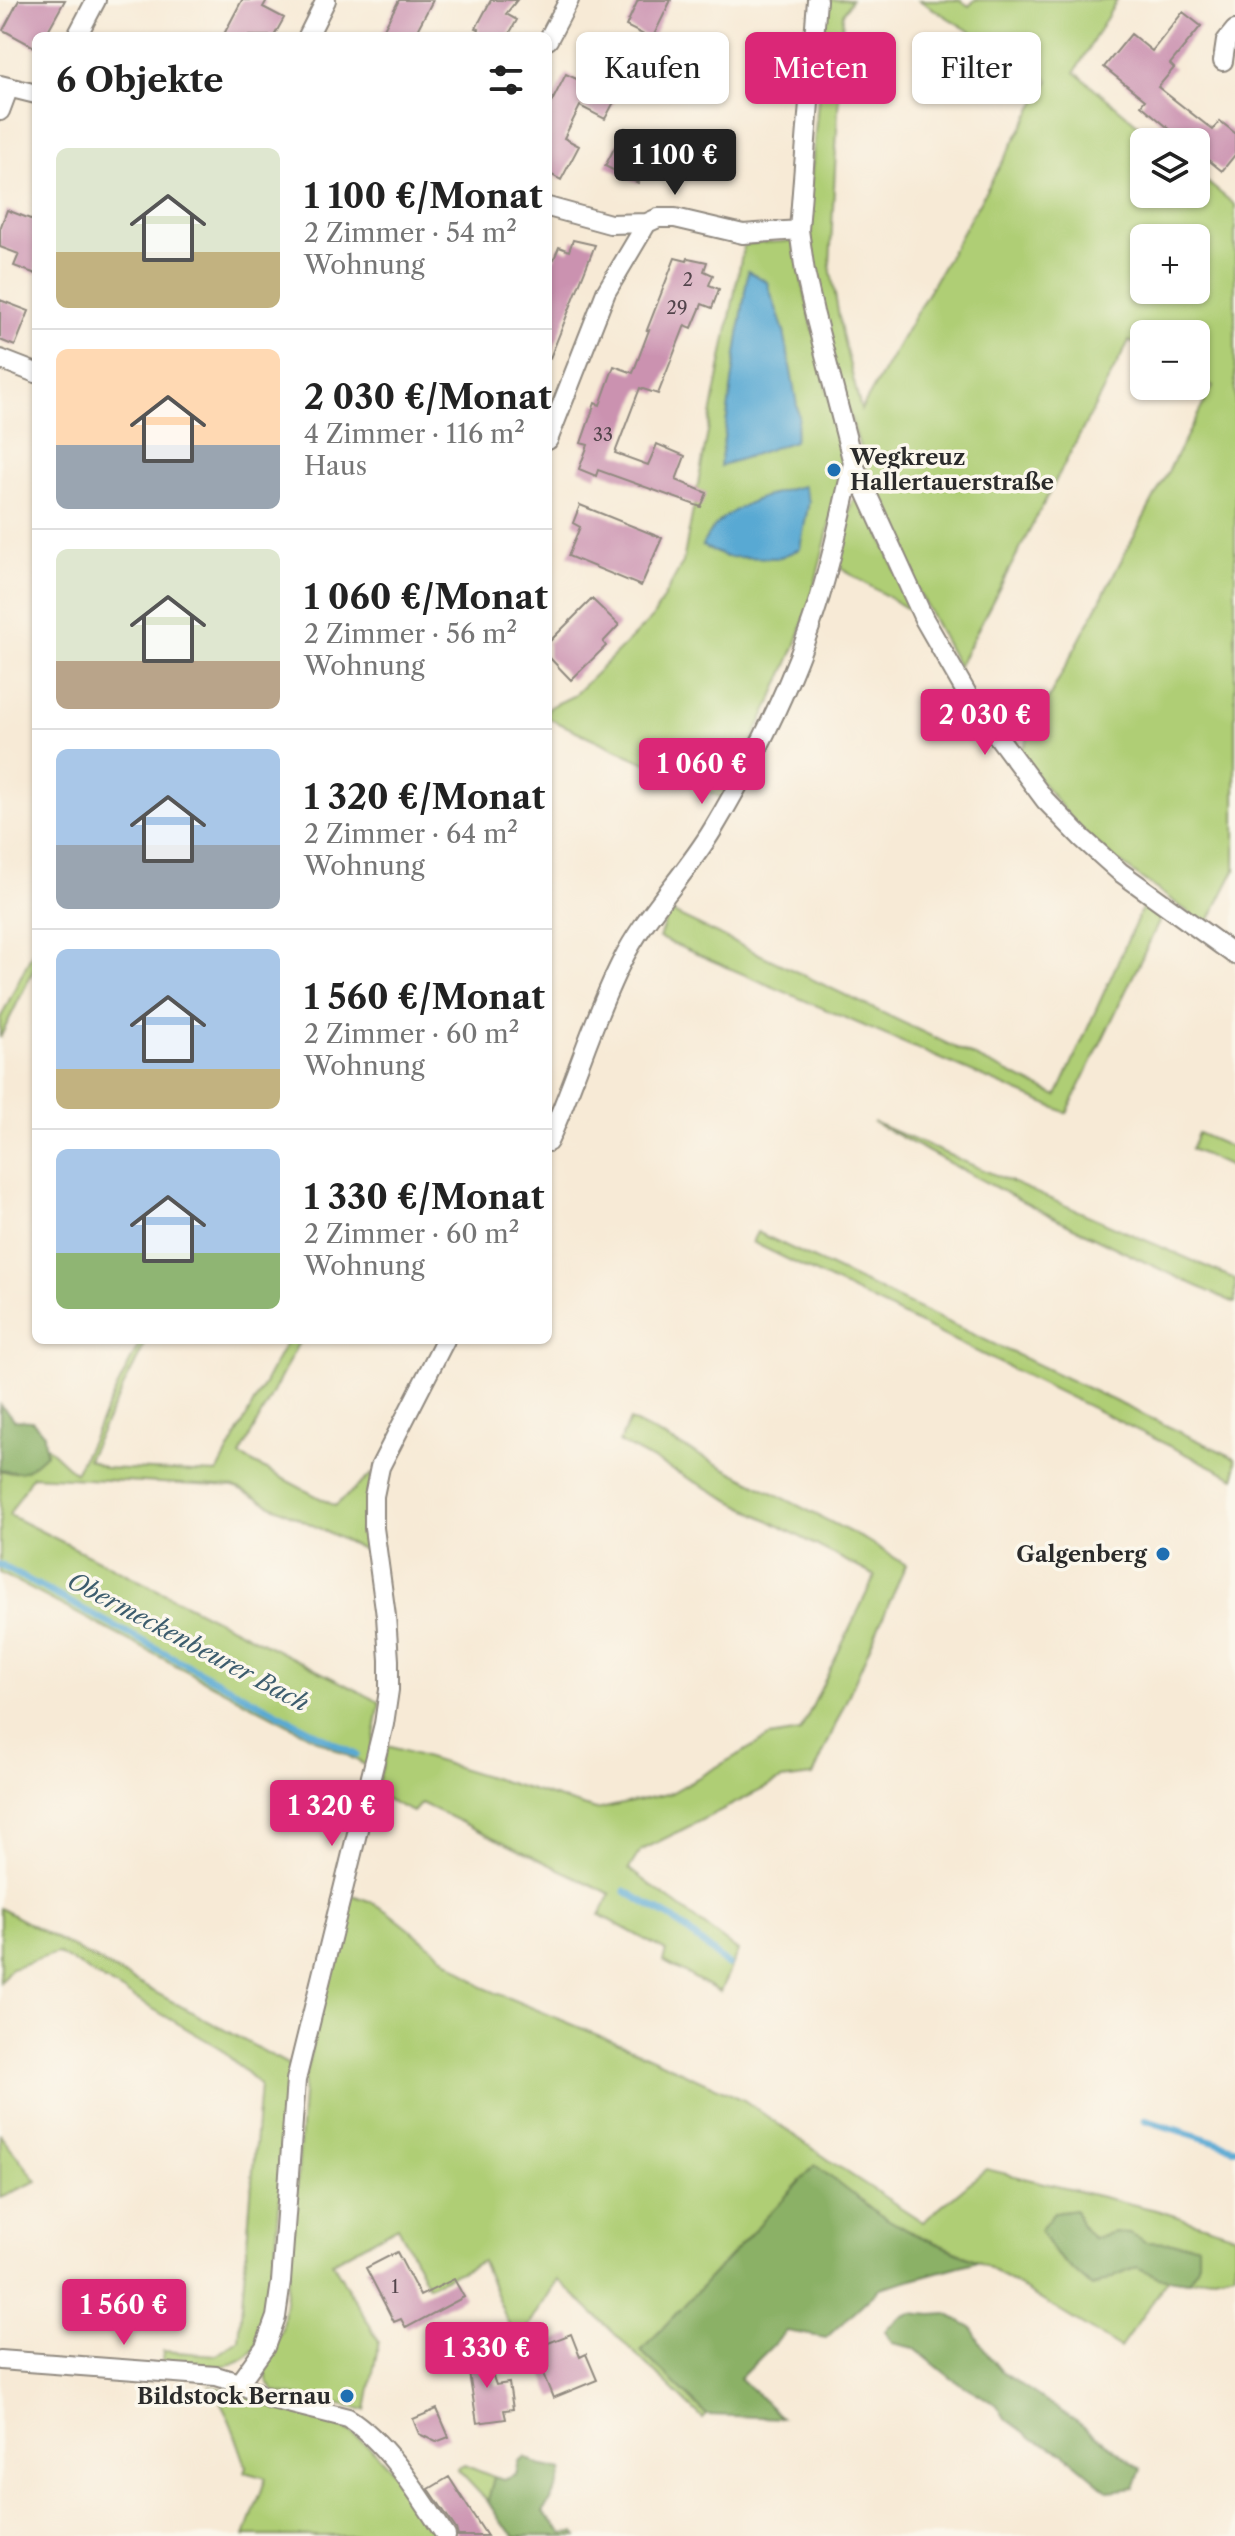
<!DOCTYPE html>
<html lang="de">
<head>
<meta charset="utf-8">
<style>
  body { margin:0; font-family:"Libre Caslon Text",serif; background:#f6f6f6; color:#222; height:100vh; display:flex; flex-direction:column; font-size:30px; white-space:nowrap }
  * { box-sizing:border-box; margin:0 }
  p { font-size:26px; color:#767676 }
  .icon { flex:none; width:44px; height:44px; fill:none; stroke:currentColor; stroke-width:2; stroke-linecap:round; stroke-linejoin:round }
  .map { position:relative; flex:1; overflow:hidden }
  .side { position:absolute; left:32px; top:32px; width:520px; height:1312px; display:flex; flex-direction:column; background:#fff; border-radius:12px; box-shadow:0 2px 6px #0004 }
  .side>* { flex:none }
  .banner { position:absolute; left:576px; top:32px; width:538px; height:72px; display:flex; gap:16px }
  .fabs { position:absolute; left:1130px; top:128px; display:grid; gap:16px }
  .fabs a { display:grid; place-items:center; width:80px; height:80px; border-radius:12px; background:#fff; box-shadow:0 2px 6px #0004; font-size:40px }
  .price { position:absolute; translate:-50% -68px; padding:0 18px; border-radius:8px; background:#db2777; color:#fff; font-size:26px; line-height:52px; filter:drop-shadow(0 2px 4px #0008) }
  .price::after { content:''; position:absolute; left:50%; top:48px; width:24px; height:18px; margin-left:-12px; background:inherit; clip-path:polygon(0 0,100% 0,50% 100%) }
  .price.current { background:#222; color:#fff }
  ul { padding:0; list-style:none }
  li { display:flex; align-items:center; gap:24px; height:200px; padding:0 24px }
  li+li { border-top:2px solid #e0e0e0 }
  li span { display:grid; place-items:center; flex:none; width:224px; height:160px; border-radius:12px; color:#555 }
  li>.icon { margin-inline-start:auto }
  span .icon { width:96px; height:96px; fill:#fffc; stroke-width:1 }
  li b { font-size:34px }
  h2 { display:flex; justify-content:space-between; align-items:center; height:96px; padding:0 24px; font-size:34px }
  .chip { padding:0 28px; border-radius:12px; background:#fff; box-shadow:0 2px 6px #0004; font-size:28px; line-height:72px }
  .chip.current { background:#db2777; color:#fff }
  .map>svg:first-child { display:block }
  .green { fill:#afce75; stroke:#6d7c50; stroke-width:2; fill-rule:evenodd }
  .forest { fill:#8bb166; stroke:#5b6e48; stroke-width:2 }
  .water { fill:#59a9d3; stroke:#426a7f; stroke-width:2 }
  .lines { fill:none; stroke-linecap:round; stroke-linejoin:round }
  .stream { stroke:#59a9d3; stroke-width:7 }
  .building { fill:#cb92b0 }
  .street-casing { stroke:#918a80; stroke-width:22 }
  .street { stroke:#fff; stroke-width:18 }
  .poi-dot { fill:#1f6fb2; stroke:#fbf7ec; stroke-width:3 }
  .labels { text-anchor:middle; stroke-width:7; stroke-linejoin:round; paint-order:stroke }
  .number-label { font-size:18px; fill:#53454c }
  .poi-label { font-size:22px; font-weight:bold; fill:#2b2b2b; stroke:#fbf7ec; text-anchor:end }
  .water-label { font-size:24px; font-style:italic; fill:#3d5d6e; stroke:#fbf7ec }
</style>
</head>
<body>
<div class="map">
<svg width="1235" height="2536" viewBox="0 0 1235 2536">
  <rect width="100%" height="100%" fill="#fbf7ec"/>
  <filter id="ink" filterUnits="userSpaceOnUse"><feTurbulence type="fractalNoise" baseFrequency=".0125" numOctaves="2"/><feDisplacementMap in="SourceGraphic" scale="16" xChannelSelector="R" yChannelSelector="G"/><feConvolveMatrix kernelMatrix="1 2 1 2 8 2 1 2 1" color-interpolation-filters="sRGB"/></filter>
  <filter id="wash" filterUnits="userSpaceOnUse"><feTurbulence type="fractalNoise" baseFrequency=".006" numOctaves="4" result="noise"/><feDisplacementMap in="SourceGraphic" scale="32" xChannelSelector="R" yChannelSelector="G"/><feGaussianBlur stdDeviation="1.8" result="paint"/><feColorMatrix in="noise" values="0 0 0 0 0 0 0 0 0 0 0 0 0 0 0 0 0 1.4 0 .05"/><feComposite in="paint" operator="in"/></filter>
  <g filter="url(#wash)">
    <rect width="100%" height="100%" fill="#f7ead6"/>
    <path class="green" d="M827,0h24l-8,14 -13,252 12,68 19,76 188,-330 -130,-80h41l9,6 6,-6h142l-42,72 84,70h-15v52h52v-21l39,32v665l-28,55 28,16v5l-124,-90 -32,-28 -60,-73 194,-369 -17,-10v-42h-52v14l-15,-7 -171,326 -54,-104 -35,-86 -41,-132 -17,-105 -1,-51zM1144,238h52v52h-52z
      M793,241l45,197 5,32 -32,130 -16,47 -21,48 -50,104 -176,-81v-10l25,-12 80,-79 30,-55 61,-318z
      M865,497l48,115 -76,-46 15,-65z
      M1144,904l17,14 -94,195 -408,-175 10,-27 388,185z
      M36,945v20l-36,73v-19z
      M873,1122l362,157v24c-124,-54 -244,-117 -362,-181z
      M1198,1133l37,16v20l-44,-20z
      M757,1232l478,226v20l-483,-236z
      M141,1340h6l-60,119 18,9 112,5 70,-133h13l-60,116 95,50 37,-32 -2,79 -136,-66 -202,-11 -23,39 371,187 -11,65 -369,-194v-103l11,3 35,-19 -1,-9 30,28z
      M630,1420l236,120 40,25 -93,211 -32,4 -141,71 -11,18 109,82 -18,41 -57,-31 3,-10 -66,-36 11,-21 -190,-91 -8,9 -38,-18 13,-48 208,64 75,-17 98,-56 31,-5 75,-156 -256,-134z
      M349,1894l20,7 19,11 94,75 164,68 98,45 92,65 87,57 63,-53 170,41 79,25v37l-47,9 -19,-3 -49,70 -142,-87 -70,-30 -31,-18 -19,-15 -216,154 65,63 -4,4 -145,-140 -32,52 -12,6 -32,-76 -54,25 -30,-60 -66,36 47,79 -13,69 -91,-18 -7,-9 -4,-16 18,-39 14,-126 8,-123z
      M0,1908l291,158 -20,241c-4,12 -7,27 -13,37 -21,33 -64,21 -96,19l1,-12 54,4 22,-16 21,-254 -42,-38 -161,-94 -46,15 -11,14z
      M0,2134l37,47 -37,16z
      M210,2385l125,38c51,28 71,66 102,113h-192l21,-58 -22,-6 2,-6c-10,-29 -18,-56 -36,-81z
      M464,2465l30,12 -6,25 -31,-33z"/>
    <path class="forest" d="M0,1405l15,15 17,1 12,13 2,20c-17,16 -22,22 -46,16z
      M815,2165l62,48 31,18 70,30 -98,27 -54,50 -39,-7 -47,47 42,40 -75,-3 -66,-64z
      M1075,2210l7,16 11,12 21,-6 16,1 16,9 52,2v22l-10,15 -30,-4 -21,-10 -45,20 -38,-34 -14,-23 14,-17z
      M910,2313l22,2 15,-1 24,13 17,28 14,17 74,49 65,48 -7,19 -25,3 -45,-38 -29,-13 -30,-22 -8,-13 -46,-27 -37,-30 -22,-5 -7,-12 14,-13z
      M525,2457l14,8 24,5 -6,18 -14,24 20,21 12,-1 3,4h-63l-14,-14 -13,-20 6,-25 10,3 12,-5 3,-14z"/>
    <path class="water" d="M748,271l19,11 17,49 15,86 -5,24 -74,25z
      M803,486l6,15 -9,48 -22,9 -52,-1 -24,-11c14,-36 66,-53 101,-60z"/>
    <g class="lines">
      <path class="stream" d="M0,1565l356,190
        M625,1891l48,28 55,46
        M1145,2120l90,28"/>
    </g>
    <g id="blocks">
      <path class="building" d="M19,0h46l-20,36h-9v12l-33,-18z
        M242,0h25l-4,7 21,11 -10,18h-51z
        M399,0h34l-19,36h-34z
        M491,0h26l-11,14 11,6 -9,16h-32l3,-7 -3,-1z
        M638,0h33l-19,39 -26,-13z
        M1183,12l18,14 -31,38 4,4 -16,19 55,43 7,-9 15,12v22l-13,16 -26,-21v-8h-11l-44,-37 4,-5 -41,-33 27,-33 21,17z
        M605,44l23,12 -4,8 8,4 -27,51 -25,-13 -16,32 15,8 -18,34 -13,-7v-64l18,-35 19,9z
        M625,128l31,16 3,-7 22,11 -12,24 -21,-10 -10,21 -33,-17z
        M7,210l26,10 3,-6v60l-22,-8 5,-12 -19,-7v-18z
        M573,240l22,5 -45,113h-2v-101l6,2 5,-12 10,4z
        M675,258l12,3 1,-3 19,4 -3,9 9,4 -4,10 10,4 -7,19 -10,-4 -10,24 -7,-3 -27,69 -18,-6 -25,65 33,12 9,-21 28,12 -9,24 31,13 -6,14 -103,-37 -2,6 -17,-7 9,-24 -7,-2 14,-40 5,2 14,-39 19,7 16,-43h-2z
        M0,300l29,11 -14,35 -15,-6z
        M580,505l82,33 -21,48 -73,-30 12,-29 -7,-4z
        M592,599l27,26 -16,17 3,4 -35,34 -23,-24v-13z
        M397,2252l23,44 34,-17 10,18 -58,31 -5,-9 -7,3 -28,-54z
        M571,2334l9,23 6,-3 11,26 -44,18 -20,-49z
        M483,2348l13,37 13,-2 4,26 -9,1 2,9 -29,4 -11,-69z
        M437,2409l12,28 -13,5 -17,-8 -6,-15z
        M449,2477l19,30 19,29h-29l-2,-7 -27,-40z"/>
    </g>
  </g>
  <g filter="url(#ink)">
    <use href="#blocks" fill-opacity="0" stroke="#918a80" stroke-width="2"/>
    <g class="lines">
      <defs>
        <path id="street" d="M817,0l-18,230 6,42 9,40 39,151 71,156 46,80 75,101 37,38 38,34 115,83
          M77,36l19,-36
          M308,36l18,-36
          M548,40l21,-40
          M1223,61l3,-20 9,-11
          M0,85l36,9
          M0,111l9,-24
          M548,207l62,17 37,-1 11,-5h17l68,16 56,-4
          M0,359l36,14
          M548,440l58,-148 41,-69
          M548,1142c27,-59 44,-121 73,-179 24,-49 64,-87 92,-134 37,-62 73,-134 97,-202 19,-53 30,-109 43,-164
          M0,2360l216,16 23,7 29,15 80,20c41,26 72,79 98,118
          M239,2383l26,-36 11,-30 5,-35 15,-202 88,-356 5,-34v-30l-3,-44 -12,-88v-32l6,-29 65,-127"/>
      </defs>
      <use href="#street" class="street-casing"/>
      <use href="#street" class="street"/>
    </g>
  </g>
  <g class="poi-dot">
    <circle cx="834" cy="470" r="8"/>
    <circle cx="1163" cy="1554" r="8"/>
    <circle cx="347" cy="2396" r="8"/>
  </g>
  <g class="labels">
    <g class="number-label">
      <text x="688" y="286">2</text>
      <text x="677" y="314">29</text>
      <text x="603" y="441">33</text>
      <text x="395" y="2293">1</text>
    </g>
    <g class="poi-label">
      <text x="850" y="465" text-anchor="start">Wegkreuz<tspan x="850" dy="25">Hallertauerstraße</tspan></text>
      <text x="1147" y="1562">Galgenberg</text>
      <text x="331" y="2404">Bildstock Bernau</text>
    </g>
    <g class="water-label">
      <text transform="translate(188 1642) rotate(28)" y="8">Obermeckenbeurer Bach</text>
    </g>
  </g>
</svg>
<div class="fabs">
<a><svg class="icon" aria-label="layers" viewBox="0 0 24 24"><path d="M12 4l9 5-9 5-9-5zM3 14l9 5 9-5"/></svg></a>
<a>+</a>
<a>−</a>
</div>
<b class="price current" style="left:675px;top:197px">1 100 €</b>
<b class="price" style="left:985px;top:757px">2 030 €</b>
<b class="price" style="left:702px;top:806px">1 060 €</b>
<b class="price" style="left:332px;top:1848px">1 320 €</b>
<b class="price" style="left:124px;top:2347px">1 560 €</b>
<b class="price" style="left:487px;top:2390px">1 330 €</b>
<div class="banner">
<a class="chip">Kaufen</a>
<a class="chip current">Mieten</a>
<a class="chip">Filter</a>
</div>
<section class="side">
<h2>6 Objekte<svg class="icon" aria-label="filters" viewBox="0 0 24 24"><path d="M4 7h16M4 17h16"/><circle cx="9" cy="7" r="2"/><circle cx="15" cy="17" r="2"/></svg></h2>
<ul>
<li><span style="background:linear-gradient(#dfe7d0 65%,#c2b280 0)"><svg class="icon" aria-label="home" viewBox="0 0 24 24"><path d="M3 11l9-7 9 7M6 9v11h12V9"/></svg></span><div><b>1 100 €/Monat</b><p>2 Zimmer · 54 m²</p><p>Wohnung</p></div></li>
<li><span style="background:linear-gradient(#ffd9b3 60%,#9aa5b1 0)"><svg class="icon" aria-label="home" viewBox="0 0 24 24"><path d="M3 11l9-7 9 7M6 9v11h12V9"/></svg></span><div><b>2 030 €/Monat</b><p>4 Zimmer · 116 m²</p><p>Haus</p></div></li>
<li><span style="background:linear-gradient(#dfe7d0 70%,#b9a48a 0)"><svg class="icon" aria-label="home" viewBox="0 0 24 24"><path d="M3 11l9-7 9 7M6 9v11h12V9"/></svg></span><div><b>1 060 €/Monat</b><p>2 Zimmer · 56 m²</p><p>Wohnung</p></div></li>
<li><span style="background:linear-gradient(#a9c7e8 60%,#9aa5b1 0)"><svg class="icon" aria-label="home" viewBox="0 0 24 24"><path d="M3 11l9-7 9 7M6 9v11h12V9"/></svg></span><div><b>1 320 €/Monat</b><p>2 Zimmer · 64 m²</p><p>Wohnung</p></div></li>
<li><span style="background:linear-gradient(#a9c7e8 75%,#c2b280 0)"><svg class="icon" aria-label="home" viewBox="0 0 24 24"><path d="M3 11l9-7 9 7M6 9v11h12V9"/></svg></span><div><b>1 560 €/Monat</b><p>2 Zimmer · 60 m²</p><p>Wohnung</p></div></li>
<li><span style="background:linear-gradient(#a9c7e8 65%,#8fb573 0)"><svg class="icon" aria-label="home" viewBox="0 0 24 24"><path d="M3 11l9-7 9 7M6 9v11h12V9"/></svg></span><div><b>1 330 €/Monat</b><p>2 Zimmer · 60 m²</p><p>Wohnung</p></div></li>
</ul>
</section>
</div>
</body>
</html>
